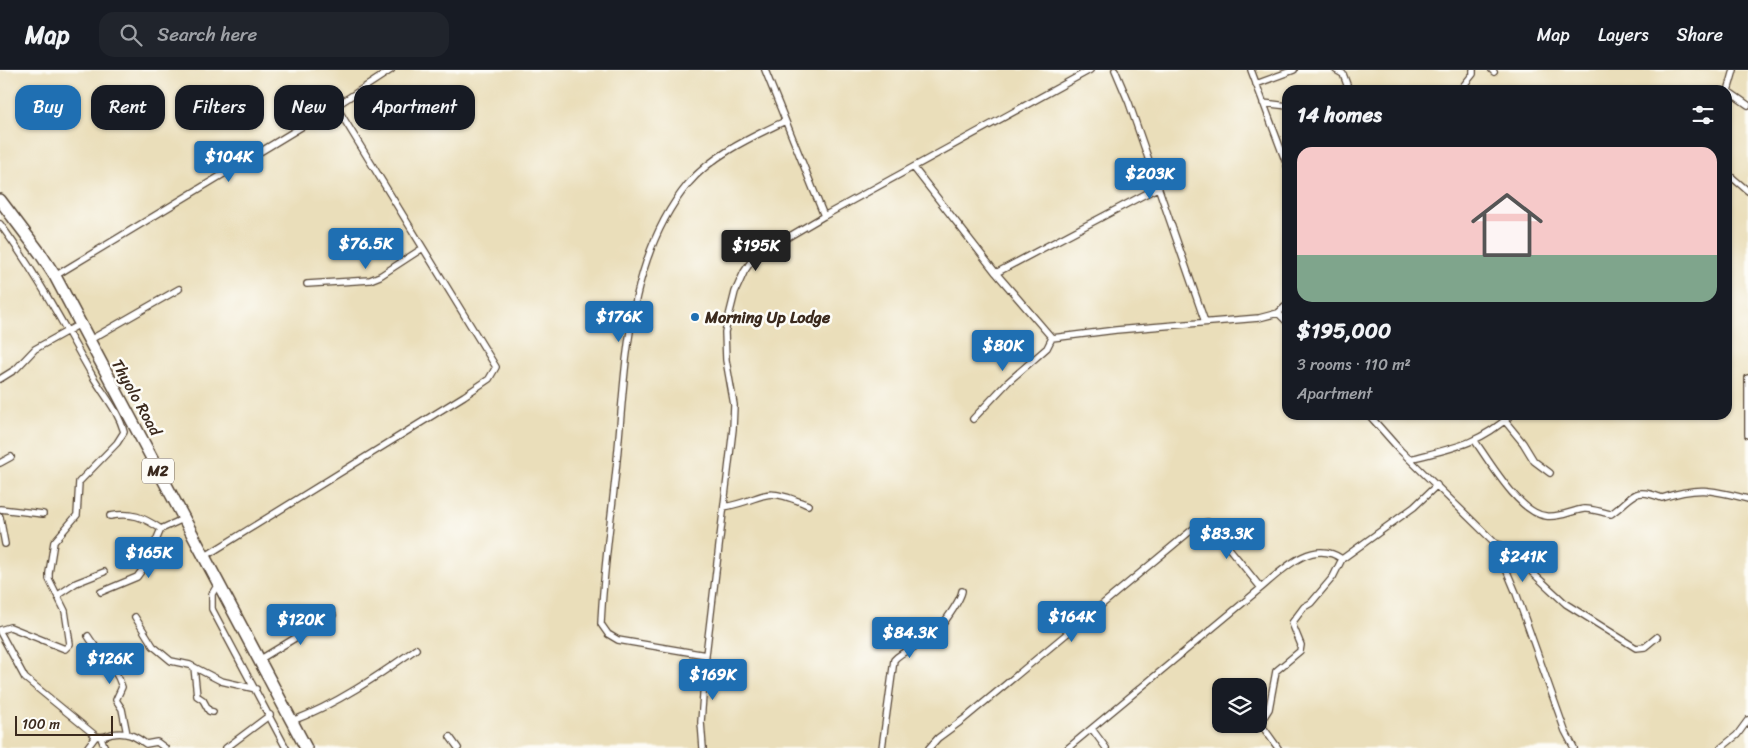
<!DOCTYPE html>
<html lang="en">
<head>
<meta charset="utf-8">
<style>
  body { margin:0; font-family:Sriracha,sans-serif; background:#20242c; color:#f1f3f6; height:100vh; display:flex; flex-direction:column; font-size:19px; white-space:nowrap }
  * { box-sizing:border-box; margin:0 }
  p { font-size:16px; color:#9ea1a6 }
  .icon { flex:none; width:28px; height:28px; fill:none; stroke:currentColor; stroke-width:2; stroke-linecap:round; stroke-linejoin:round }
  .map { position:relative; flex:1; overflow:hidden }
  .side { position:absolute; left:1282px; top:15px; width:450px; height:335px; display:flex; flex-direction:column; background:#171b24; border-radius:15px; box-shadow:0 1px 4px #0004 }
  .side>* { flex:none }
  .hud { position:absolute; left:15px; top:15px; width:475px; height:45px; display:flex; gap:10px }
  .controls { position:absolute; left:1212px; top:608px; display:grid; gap:10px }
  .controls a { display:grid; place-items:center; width:55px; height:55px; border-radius:10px; background:#171b24; box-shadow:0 1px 4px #0004; font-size:25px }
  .scale { position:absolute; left:15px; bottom:12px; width:98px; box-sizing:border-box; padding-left:5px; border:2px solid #3b2a1e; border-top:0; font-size:14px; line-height:18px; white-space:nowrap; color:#3b2a1e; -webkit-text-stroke:4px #fdfcf7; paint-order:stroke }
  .price { position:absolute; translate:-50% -42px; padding:0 11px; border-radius:5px; background:#1f6fb2; color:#fff; font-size:16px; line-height:32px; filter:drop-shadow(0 1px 2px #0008) }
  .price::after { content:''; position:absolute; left:50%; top:30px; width:15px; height:11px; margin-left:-8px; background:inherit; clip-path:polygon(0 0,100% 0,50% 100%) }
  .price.current { background:#222; color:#fff }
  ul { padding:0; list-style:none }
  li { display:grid; align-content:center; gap:10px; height:265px; padding:0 15px }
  li span { display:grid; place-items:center; height:155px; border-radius:15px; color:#555 }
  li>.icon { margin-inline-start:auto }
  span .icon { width:90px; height:90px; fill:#fffc; stroke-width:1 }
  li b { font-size:21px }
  h2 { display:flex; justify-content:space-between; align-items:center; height:60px; padding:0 15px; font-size:21px }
  .pill { padding:0 18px; border-radius:15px; background:#171b24; box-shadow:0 1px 4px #0004; font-size:18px; line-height:45px }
  .pill.current { background:#1f6fb2; color:#fff }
  header { display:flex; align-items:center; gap:30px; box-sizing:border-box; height:70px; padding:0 25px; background:#171b24; border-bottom:1px solid #363941 }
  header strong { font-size:24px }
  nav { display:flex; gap:28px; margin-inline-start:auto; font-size:18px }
  .search { width:350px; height:45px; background:#20242c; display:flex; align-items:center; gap:12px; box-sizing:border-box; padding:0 18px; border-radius:15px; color:#9ea1a6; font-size:19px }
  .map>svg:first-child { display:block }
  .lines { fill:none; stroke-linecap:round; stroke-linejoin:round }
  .street-casing { stroke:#554535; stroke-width:8 }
  .highway-casing { stroke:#554535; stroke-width:14 }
  .street { stroke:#fff; stroke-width:5.5 }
  .highway { stroke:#fff; stroke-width:11 }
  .poi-dot { fill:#1f6fb2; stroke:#fdfcf7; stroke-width:2 }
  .labels { text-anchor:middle; stroke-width:5; stroke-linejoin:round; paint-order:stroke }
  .shield { fill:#fdfcf7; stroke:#75695f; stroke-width:1 }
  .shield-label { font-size:15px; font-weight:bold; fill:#3b2a1e }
  .poi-label { font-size:16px; font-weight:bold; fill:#3b2a1e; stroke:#fdfcf7; text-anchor:start }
  .street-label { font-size:16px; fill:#3b2a1e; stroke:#fdfcf7 }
</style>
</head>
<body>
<header>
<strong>Map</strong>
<div class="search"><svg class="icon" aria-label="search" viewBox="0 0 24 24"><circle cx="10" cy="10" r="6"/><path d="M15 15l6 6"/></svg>Search here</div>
<nav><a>Map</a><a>Layers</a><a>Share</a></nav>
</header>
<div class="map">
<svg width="1748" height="678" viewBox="0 0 1748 678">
  <rect width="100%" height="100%" fill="#fdfcf7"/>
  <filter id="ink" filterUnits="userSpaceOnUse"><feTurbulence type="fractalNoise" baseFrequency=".02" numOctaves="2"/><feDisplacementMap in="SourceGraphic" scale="10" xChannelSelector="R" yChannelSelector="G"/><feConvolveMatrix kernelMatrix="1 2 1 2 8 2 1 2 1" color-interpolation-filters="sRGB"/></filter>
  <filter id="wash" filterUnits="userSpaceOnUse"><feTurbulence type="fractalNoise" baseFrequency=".0096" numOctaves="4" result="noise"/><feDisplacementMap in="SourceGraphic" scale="20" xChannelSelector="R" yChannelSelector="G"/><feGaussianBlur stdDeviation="1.12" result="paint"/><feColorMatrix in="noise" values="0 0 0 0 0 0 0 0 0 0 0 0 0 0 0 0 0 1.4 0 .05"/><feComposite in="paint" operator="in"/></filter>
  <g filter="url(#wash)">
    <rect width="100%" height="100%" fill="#eadeba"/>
  </g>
  <g filter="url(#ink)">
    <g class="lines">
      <defs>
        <path id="street" d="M765,0l59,146
          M1115,0l14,33 76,219
          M1251,0l37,98
          M1336,0l7,4 6,16
          M1492,0l2,2
          M1256,14l38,-14
          M1460,20l13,-16v-4
          M1728,21l20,14
          M1728,21l6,-21
          M1263,33l25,3
          M914,98l82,105 56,65 64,-8 143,-12 19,-5 10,-9
          M1728,104l20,17
          M0,154c35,47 63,100 92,151 11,19 26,35 32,57l-7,11 -38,39 -2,33 -23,27 -5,31v6l16,32 5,33 -5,5 -55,-22 -10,3
          M996,203l161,-85
          M55,206l281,-170 55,-36
          M307,214l63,-4 10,-4 43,-28
          M1278,243l10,10
          M88,271l91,-52
          M1748,308v57
          M0,309l16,-10 19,-20 45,-25
          M1369,345l31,35 95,93 21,50 49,138 9,17
          M973,349l35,-37 39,-34 5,-10
          M1505,351l18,22 11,18 16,12
          M1475,371c14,20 45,73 71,75 14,2 24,-5 38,-7 8,-1 19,4 27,5 24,-17 21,-28 51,-16 37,-12 50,-8 86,1
          M1410,389c42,-11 68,-14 101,-44
          M0,393l11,-6
          M724,437c44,-8 35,-23 84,-2
          M0,439l43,5
          M110,446c22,-4 33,1 51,13
          M0,447l5,27
          M1495,473l10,4 61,57 70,44 9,-1 12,-10
          M204,487l260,-161 25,-17 7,-12 -160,-261
          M218,514l-6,10v15l74,139
          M1261,518c22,-19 52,-50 81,-29
          M101,522l36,-15 8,-11 16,-37 22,-10
          M58,525l18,-12 28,-11
          M135,547l18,29 18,15 19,4 31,16 35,8
          M0,562l25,46 71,58c6,2 10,0 16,-2 14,-3 23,2 34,10l11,-2 8,6
          M88,566c11,18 28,30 34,51l-6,13 6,9 5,25
          M706,585l-88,-15 -10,-6 -7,-10c2,-51 10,-103 15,-154 10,-95 8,-208 72,-286 24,-29 64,-47 97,-63
          M259,590l74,-45
          M194,597l3,29 6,4 6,11 4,1
          M292,651c43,-16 86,-45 124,-72
          M1092,659l14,19
          M450,667l8,11
          M101,668l4,10
          M87,678l9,-12
          M226,678l44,-33
          M703,678l-2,-26 5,-67 27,-226 1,-24 -8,-45 -1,-28 10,-40 9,-20 10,-15 70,-41 266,-146
          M882,678l12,-88c10,-11 22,-12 34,-20 9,-6 32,-38 34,-49
          M929,678l9,-10 26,-19 235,-195 9,-2 53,66 -193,160
          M1278,678l-18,-25 9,-14 7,-38 24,-20 1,-6 -9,-22 12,-16 7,-4 22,-26 9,-18 72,-52 23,-22
          M1721,678l16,-13 11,-15"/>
        <path id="highway" d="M0,130l40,53 15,23 251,472"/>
      </defs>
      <use href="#street" class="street-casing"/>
      <use href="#highway" class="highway-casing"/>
      <use href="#street" class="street"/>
      <use href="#highway" class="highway"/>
    </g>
  </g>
  <circle class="poi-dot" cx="695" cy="247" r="5"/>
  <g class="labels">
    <rect class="shield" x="142" y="388.5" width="32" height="25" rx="4"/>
    <g class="shield-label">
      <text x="158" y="406">M2</text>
    </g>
    <g class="poi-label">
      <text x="705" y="253">Morning Up Lodge</text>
    </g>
    <g class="street-label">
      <text transform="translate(137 327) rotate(61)" y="6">Thyolo Road</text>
    </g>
  </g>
</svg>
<div class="controls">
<a><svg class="icon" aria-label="layers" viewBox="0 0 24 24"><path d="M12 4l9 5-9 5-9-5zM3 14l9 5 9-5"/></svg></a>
</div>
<div class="scale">100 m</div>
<b class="price" style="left:229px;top:113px">$104K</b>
<b class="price" style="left:1150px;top:130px">$203K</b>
<b class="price" style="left:366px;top:200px">$76.5K</b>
<b class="price current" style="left:756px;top:202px">$195K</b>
<b class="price" style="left:619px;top:273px">$176K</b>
<b class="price" style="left:1003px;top:302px">$80K</b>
<b class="price" style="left:1227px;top:490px">$83.3K</b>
<b class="price" style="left:149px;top:509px">$165K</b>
<b class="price" style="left:1523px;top:513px">$241K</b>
<b class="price" style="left:1072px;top:573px">$164K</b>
<b class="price" style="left:301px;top:576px">$120K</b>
<b class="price" style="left:910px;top:589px">$84.3K</b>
<b class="price" style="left:110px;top:615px">$126K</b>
<b class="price" style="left:713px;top:631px">$169K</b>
<div class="hud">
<a class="pill current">Buy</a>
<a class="pill">Rent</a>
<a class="pill">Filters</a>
<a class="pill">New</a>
<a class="pill">Apartment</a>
</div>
<section class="side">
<h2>14 homes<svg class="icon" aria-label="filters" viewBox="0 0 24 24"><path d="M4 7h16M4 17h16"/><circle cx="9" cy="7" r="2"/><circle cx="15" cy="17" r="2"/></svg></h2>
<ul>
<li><span style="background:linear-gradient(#f6c9c9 70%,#7fa58c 0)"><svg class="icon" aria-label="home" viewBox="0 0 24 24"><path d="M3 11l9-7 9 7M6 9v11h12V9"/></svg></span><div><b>$195,000</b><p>3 rooms · 110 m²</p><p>Apartment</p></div></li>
</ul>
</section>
</div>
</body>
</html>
